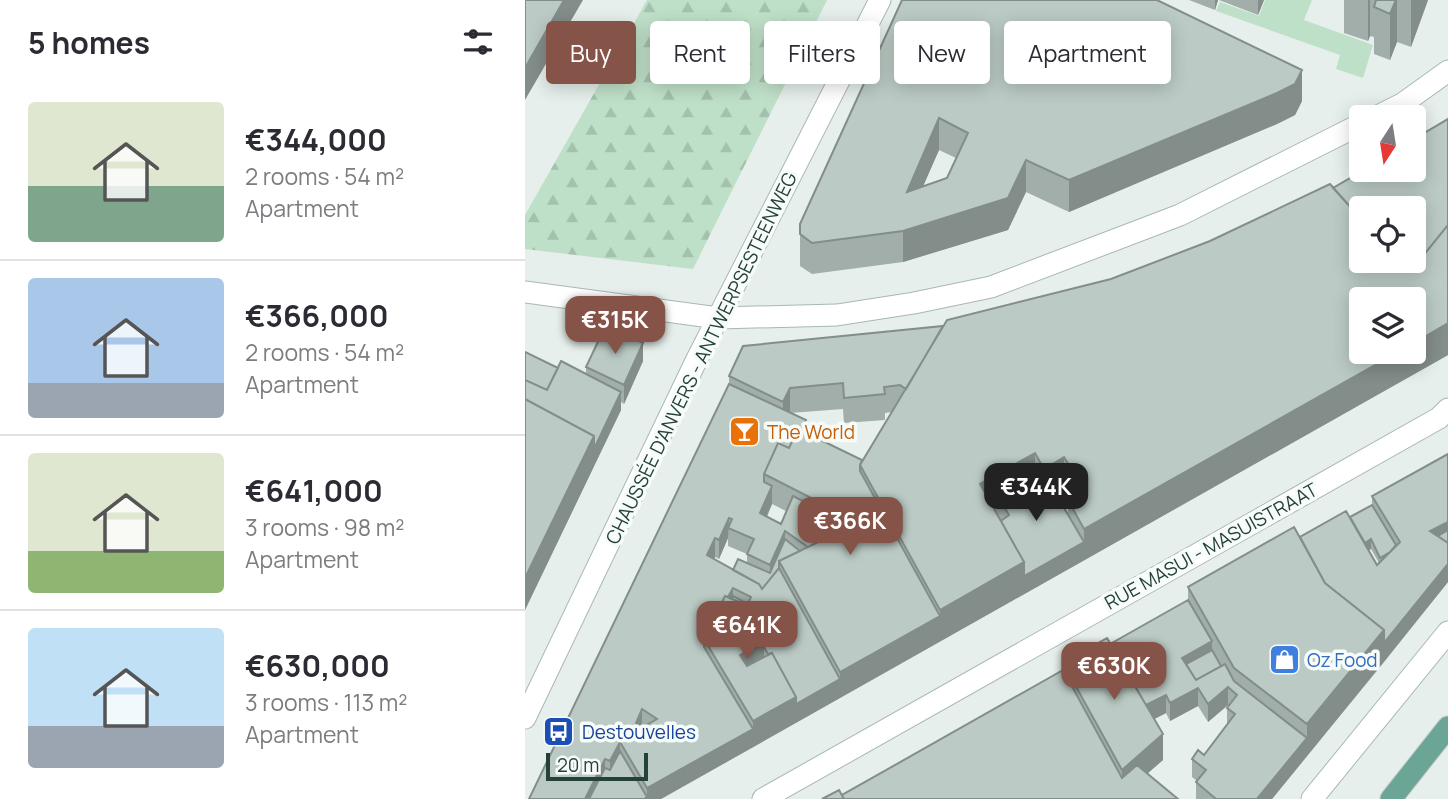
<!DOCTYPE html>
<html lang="en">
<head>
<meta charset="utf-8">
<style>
  body { margin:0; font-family:Manrope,sans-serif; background:#f7f7f7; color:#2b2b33; height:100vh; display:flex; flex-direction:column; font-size:26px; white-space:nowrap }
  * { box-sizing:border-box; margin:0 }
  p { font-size:23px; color:#7c7c81 }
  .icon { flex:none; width:38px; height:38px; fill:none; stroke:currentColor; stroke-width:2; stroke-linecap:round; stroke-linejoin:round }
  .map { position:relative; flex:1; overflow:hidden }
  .drawer { display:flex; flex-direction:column; background:#fff; width:525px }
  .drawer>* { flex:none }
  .banner { position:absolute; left:21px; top:21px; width:665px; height:63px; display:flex; gap:14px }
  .needle { width:46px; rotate:192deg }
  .buttons { position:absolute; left:824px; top:105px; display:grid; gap:14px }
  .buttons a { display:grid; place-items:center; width:77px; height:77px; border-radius:7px; background:#fff; box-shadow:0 4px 18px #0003; font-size:35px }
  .scale { position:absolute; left:21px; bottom:18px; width:102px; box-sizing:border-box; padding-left:7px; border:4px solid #24423a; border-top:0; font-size:19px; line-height:24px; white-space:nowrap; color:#24423a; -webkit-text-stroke:5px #f7fbf9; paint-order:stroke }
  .price { position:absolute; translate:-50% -60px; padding:0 16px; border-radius:14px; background:#855347; color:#fff; font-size:23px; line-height:46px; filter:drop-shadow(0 2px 4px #0008) }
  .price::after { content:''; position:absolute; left:50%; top:42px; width:21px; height:16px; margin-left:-10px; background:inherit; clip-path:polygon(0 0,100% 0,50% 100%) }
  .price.current { background:#222; color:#fff }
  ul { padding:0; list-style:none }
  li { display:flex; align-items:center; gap:21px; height:175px; padding:0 28px }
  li+li { border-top:2px solid #e1e1e2 }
  li span { display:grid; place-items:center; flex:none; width:196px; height:140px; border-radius:7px; color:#555 }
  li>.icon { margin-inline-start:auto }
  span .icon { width:84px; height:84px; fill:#fffc; stroke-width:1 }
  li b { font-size:30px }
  h2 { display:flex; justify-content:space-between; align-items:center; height:84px; padding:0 28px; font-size:30px }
  .chip { padding:0 24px; border-radius:7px; background:#fff; box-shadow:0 4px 18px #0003; font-size:24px; line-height:63px }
  .chip.current { background:#855347; color:#fff }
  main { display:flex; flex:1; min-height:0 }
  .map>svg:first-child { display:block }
  .grass { fill:#bfe0c8 }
  .forest { fill:url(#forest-firs) }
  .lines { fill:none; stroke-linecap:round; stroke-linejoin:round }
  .minor-casing { stroke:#a8b8b2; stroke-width:23 }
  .major-casing { stroke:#c2cac8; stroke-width:23 }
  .minor { stroke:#fff; stroke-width:21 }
  .major { stroke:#6aa596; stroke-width:21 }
  .wall { fill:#a1aea9; fill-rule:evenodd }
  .shaded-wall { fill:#838d89 }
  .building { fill:#bbcac4; stroke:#838d89; stroke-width:2; fill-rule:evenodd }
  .labels { text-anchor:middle; stroke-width:7; stroke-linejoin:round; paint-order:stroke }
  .street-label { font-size:19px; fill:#24423a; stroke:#f7fbf9 }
  .food-label { font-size:19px; fill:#c56008; stroke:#f7fbf9; text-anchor:start }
  .shop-label { font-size:19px; fill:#366cbe; stroke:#f7fbf9; text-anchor:start }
  .transit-label { font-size:19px; fill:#164399; stroke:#f7fbf9; text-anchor:start }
</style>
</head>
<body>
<main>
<section class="drawer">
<h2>5 homes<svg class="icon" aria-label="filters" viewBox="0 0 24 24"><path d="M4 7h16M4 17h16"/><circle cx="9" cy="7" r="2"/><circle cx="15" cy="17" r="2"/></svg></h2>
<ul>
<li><span style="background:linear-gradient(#dfe7d0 60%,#7fa58c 0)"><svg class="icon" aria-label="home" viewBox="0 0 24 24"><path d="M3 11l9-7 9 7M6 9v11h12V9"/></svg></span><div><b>€344,000</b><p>2 rooms · 54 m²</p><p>Apartment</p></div></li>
<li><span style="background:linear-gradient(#a9c7e8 75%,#9aa5b1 0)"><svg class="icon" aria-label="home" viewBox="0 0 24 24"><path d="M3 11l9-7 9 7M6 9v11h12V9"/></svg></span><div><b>€366,000</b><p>2 rooms · 54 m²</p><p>Apartment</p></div></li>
<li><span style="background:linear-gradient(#dfe7d0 70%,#8fb573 0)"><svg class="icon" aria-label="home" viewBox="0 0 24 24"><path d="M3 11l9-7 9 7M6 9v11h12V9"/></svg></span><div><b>€641,000</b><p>3 rooms · 98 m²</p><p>Apartment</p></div></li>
<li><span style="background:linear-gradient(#bfe0f5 70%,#9aa5b1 0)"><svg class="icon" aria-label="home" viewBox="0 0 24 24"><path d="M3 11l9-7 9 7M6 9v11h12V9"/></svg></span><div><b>€630,000</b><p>3 rooms · 113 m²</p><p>Apartment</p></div></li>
</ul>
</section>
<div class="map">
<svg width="923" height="799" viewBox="0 0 923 799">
  <defs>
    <pattern id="forest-firs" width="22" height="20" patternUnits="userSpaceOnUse" patternTransform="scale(1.75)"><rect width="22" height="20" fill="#bfe0c8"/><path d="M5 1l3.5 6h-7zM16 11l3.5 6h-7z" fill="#a4c1ad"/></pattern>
  </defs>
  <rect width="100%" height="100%" fill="#e6efeb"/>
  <path class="grass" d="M740,0h47l-8,20 69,25 -10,33 -27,-9 4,-14 -124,-44 4,-9 39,14z"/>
  <path class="forest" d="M122,0h180l-134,269 -168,-20v-34z"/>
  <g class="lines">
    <defs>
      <path id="minor" d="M851,117l26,-13 46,-33
        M0,292l193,26 119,-3 77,-12 77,-16 189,-72 181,-91
        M0,718l171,-357 184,-361
        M238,799l676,-381 9,-9
        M787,799l136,-167"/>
      <path id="major" d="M866,799l57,-72"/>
    </defs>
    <use href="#minor" class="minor-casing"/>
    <use href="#major" class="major-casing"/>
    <use href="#minor" class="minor"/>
    <use href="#major" class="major"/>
  </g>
  <path class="wall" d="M377,0l400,101 -7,14 -18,9 -208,88 -43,-20 -18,38 -105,32 -91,12 -12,-8v-42zM414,150l17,8 -9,20 -24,8z
    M664,0h29l-3,10z
    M694,0h45l-6,15z
    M819,0h84l-17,47 -14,-5 -7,18 -16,-6v-17l-4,-1 -2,5 -24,-8z
    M0,352l33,16 28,6v-7l57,-6 -19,43 -3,-2v8l-96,200z
    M923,355l-787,444h-132l200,-415v-8zM318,409l1,14 41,-3v-7l7,-1 -30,48 -56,-28 -16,-19zM539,489l6,10 -2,1v14l-12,-20zM247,504l14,7 -5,13 -14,-7zM203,538v8l19,8v9l-14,7 -19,-11 1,-2 4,2z
    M923,454v128l-176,217h-76v-17l1,-1 -5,-4v-18l12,-4 23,-31v-16l1,-3 -20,17 -10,-16 -28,15 -4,-8 -12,6 9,41 -16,13 31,26 -336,-4 221,-125v-7l47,-19 78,-44v-13l112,-50 50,-20 22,-12v-9zM846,549l8,14 -2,2 -8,-15z"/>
  <path class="shaded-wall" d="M39,0h19l-58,100v-32z
    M690,0h3l-3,10z
    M733,0h6l-6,15z
    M843,0h2v36l-2,5z
    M871,0h1v42l-7,18v-46z
    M886,0h17l-17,47z
    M777,70v31l-7,14 -18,9 -208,88v-32z
    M414,118v32l-32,73v-31z
    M501,160v32l-18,38 -105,32v-31z
    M923,323v32l-787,444h-17l3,-2v-9l106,-59v-8l43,-24 44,-18v-7l100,-56v-6l84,-48 60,-20v-13l314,-177h16v-9z
    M118,343v18l-19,43v-19z
    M265,388v25l-7,15v-26z
    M96,392v18l-96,200v-32l69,-142z
    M281,420v19l-17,17z
    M510,453v32l-33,18 -8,-13v18l-14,8v-32z
    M539,457v32l-20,12v-32z
    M247,486v18l-12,27v-18z
    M204,518l-1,20 -9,21v-19z
    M923,522v18l-10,5 -8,-14z
    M260,531v18l-15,34v-18z
    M190,538v19l-8,16v-18z
    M846,539v10l-10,5v-9z
    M923,564v18l-64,80v-19z
    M208,588v18l-27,37z
    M859,630v32l-112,137h-15l50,-61v-14z
    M239,640v25l-24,16v-26z
    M687,641v18l-26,14 -4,-15z
    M703,687v18l-20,17v-18z
    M673,688v18l-28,15v-18z
    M641,695v18l-23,12v-18z
    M117,709v18l-6,-4z
    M638,734v26l-41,36v-26z
    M95,742v19l-10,18v-18z
    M80,759v18l-11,22h-9z"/>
  <path class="building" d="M0,0h39l-39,68z
    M377,0h255l145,70 -7,14 -18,9 -208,87 -43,-20 -18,38 -105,33 -91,12 -12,-9v-10zM414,118l29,15 -21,45 -40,14z
    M851,0h20l-6,14 -16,-7z
    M923,119v106l-38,47 -10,-11h14v-53h-53v11l-28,-31 31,-18h50v-31z
    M805,184l31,35v42h39l10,11 38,-47v98l-34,20v-44h-53v53h37l-314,177 -16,-29 17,-10 -21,-33 -20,12 -9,-16 -55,31 44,78 -84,48 -80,-145 87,-145 164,-41 99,-38z
    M418,326l-37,63 -6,-4 -16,2 1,7 -41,4 -1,-15 -53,5 -7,14 -54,-26 14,-30z
    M78,331l14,7 3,-6 23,11 -19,42 -38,-18z
    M0,352l33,16 -11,22 -22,-10z
    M36,361l60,31 -27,57v-13l-69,-37v-19l22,10z
    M204,384l77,36 -5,10 -3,-1 -9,19 -11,-5 -14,31v8l8,4 -12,27 21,11 12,-28 38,20 9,15 -32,16 -23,-16 -15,34 -23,-11 7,-15 -26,-11 4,-9 -3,-1 -10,22 -4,-2 -8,17 52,29 3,5 17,-21 61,111 -44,25v-7l-24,-44 -4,1 -4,-7v-7l-18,-32 5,-11 -18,-9 -5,9 -3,-1 -21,43v8l49,82 -106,59 -27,-46 -10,19 -5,-2 -20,40h-56zM117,709l15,10 -14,8 -7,-4z
    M0,399l69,37 -69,142z
    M273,429l64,31 -2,5v6l80,145 -100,56 -61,-111 64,-31 -12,-22 -67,-34 14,-31 11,5z
    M923,454v68l-18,9 18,12v21l-64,79v-13l-59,-47 -25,-46 46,-26 31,54 23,-23 -28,-46z
    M502,472l14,25 13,-6 30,51 -60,34v-14l-23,-41 8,-6 -15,-25z
    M847,505l24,40 -6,7 -10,6 -9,-19 -6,4 -15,-26z
    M769,527l31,56 59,47 -77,94 -73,-56 -46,-81z
    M923,530v13l-10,-7z
    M260,539l15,12 -21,10v7l-17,21 -3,-5 -26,-14 5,-11 32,14z
    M200,596l19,8 20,36 -24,15 7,11 25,-13 24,44 -43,24 -49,-82z
    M208,596l15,8 -2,4 -2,-4 -12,-5z
    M663,600l24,41 -30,17 14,22 29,-16 9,17 73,57 -50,61h-41l-20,-17 10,-12 -14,-11 6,-9 6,5 31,-41 -8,-6 10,-13 -9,-8 -20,17 -10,-16 -28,15 -4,-8 -20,10 -36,-61z
    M582,638l56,96 -41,36 -59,-107z
    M687,650l9,16 -25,14 -10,-16z
    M538,670l59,108 15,-13 41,34h-334l-2,-4z
    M95,751l27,46 -3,2h-55l16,-31 5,2z
    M314,790l5,9h-22z"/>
  <defs>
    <symbol id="bar-square" viewBox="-11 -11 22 22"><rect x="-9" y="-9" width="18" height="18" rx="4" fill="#e8710a" stroke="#f7fbf9"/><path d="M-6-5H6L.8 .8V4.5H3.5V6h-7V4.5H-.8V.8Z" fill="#fff"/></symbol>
    <symbol id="shop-square" viewBox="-11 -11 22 22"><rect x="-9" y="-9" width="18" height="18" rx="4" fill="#3f7fe0" stroke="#f7fbf9"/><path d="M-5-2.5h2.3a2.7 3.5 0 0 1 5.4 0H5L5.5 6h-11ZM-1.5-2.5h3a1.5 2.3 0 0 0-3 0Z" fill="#fff"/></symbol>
    <symbol id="bus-square" viewBox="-11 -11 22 22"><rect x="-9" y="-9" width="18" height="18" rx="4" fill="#1a4fb4" stroke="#f7fbf9"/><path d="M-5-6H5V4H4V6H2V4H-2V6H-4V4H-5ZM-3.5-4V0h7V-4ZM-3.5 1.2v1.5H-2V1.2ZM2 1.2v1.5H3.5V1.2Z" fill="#fff"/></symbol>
  </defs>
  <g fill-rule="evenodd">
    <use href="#bar-square" x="202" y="414" width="35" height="35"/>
    <use href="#shop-square" x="742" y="642" width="35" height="35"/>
    <use href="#bus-square" x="16" y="714" width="35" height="35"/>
  </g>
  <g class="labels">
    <g class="street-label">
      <text transform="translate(176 358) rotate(-64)" y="7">CHAUSSÉE D'ANVERS - ANTWERPSESTEENWEG</text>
      <text transform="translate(686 546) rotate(-29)" y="7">RUE MASUI - MASUISTRAAT</text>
    </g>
    <g class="food-label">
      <text x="242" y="439">The World</text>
    </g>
    <g class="shop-label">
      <text x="782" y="667">Oz Food</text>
    </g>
    <g class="transit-label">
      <text x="57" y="739">Destouvelles</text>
    </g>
  </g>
</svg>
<div class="buttons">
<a><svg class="needle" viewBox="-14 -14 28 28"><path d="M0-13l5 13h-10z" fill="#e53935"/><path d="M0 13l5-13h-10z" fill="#7c7c81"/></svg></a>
<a><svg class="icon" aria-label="locate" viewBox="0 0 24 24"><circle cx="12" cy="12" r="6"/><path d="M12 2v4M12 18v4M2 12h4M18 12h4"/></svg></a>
<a><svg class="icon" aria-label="layers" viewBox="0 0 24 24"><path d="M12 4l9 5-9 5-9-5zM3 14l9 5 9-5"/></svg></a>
</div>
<div class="scale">20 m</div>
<b class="price" style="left:90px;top:356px">€315K</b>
<b class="price current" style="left:511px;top:523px">€344K</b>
<b class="price" style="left:325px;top:557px">€366K</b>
<b class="price" style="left:222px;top:661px">€641K</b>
<b class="price" style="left:589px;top:702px">€630K</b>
<div class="banner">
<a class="chip current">Buy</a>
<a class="chip">Rent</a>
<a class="chip">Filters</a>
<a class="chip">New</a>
<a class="chip">Apartment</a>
</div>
</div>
</main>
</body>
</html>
